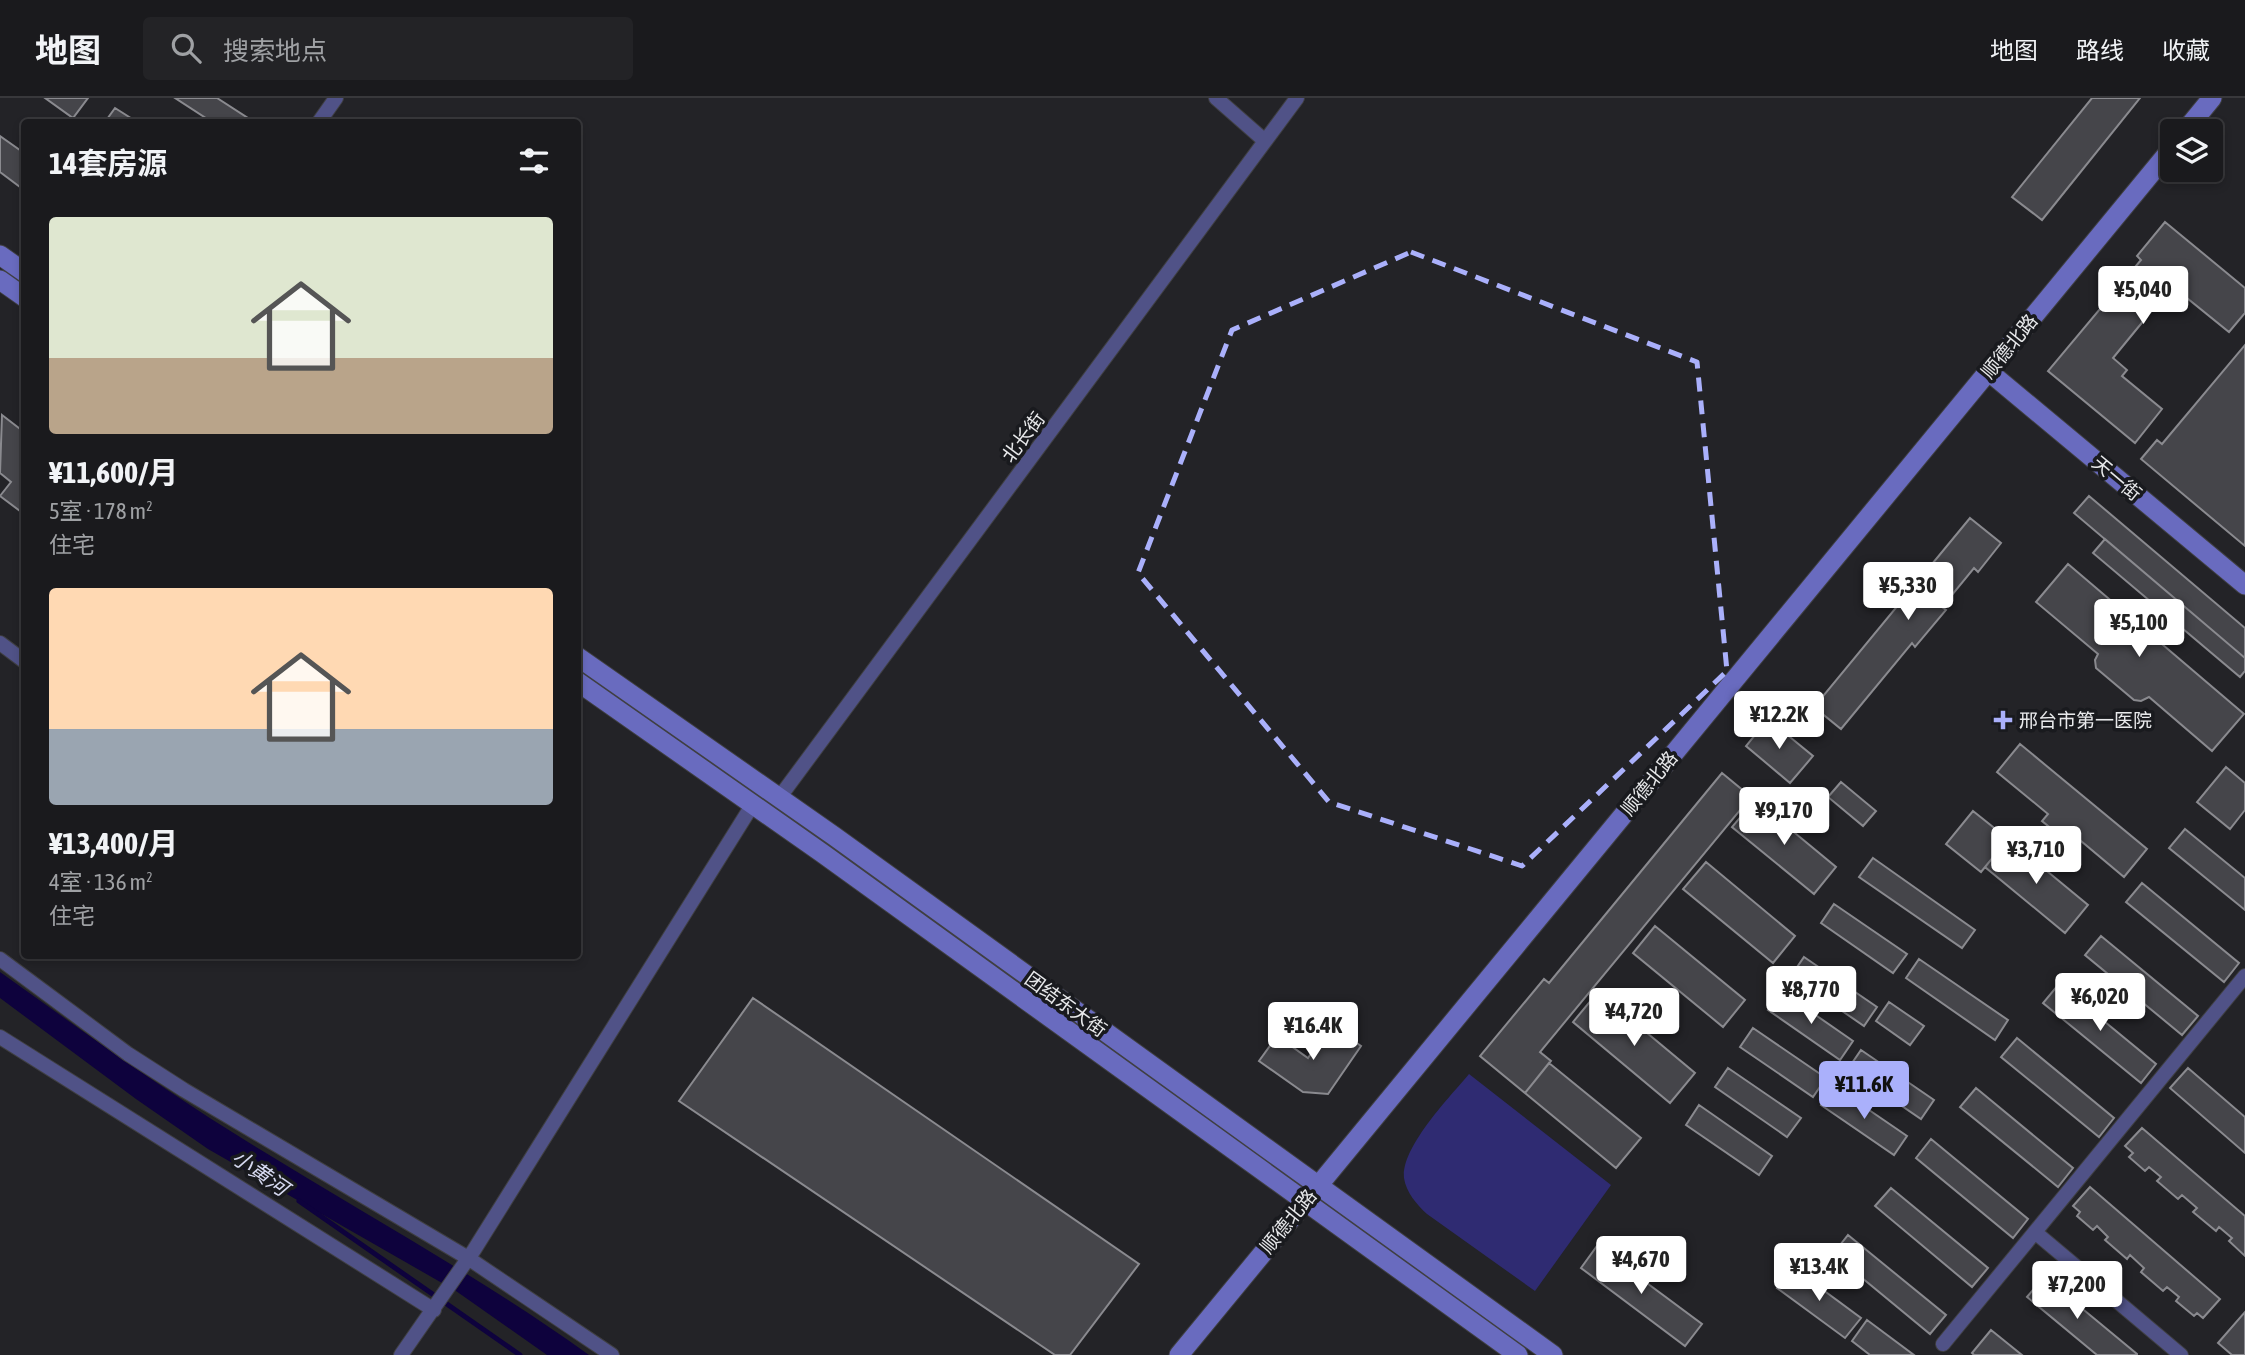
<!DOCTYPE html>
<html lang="zh">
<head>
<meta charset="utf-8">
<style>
  body { margin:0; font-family:"Asap Condensed","Noto Sans SC",sans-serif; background:#232326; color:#f1f3f6; height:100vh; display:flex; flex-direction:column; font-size:26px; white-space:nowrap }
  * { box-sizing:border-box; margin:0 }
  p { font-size:23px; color:#9fa1a4 }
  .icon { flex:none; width:38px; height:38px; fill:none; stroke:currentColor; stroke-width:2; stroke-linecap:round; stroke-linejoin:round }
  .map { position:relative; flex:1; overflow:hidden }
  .side { position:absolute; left:21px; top:21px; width:560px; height:840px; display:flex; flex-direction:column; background:#1a1a1d; border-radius:7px; box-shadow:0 4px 10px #0003,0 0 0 2px #38383b }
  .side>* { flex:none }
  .buttons { position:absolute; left:2160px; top:21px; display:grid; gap:14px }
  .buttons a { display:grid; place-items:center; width:63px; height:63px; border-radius:7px; background:#1a1a1d; box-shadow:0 4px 10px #0003,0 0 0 2px #38383b; font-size:35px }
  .price { position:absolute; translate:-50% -60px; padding:0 16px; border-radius:7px; background:#fff; color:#222; font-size:23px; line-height:46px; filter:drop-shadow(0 2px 4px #0008) }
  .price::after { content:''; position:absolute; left:50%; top:42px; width:21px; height:16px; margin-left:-10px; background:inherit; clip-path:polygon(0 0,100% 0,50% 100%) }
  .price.on { background:#aab0fb; color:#111 }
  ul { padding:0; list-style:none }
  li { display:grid; align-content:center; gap:14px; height:371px; padding:0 28px }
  li span { display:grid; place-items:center; height:217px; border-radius:7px; color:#555 }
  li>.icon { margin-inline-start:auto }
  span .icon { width:126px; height:126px; fill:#fffc; stroke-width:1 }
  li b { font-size:30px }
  h2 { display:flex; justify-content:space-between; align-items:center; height:84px; padding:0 28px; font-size:30px }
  header { display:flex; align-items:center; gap:42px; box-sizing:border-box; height:98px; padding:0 35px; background:#1a1a1d; border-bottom:2px solid #38383b }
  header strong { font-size:33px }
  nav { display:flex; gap:38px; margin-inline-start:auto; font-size:24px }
  .search { width:490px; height:63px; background:#232326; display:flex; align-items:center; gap:18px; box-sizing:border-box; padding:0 24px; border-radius:7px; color:#9fa1a4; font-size:26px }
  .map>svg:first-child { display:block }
  .green { fill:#2f2b72 }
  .water { fill:#0e023d }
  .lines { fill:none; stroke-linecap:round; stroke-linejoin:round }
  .stream { stroke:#0e023d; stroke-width:5 }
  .building { fill:#45454a; stroke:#8a8a8f; stroke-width:2 }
  .street-casing { stroke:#3f3f42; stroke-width:16 }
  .secondary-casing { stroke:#3f3f42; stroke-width:21 }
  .street { stroke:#505287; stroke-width:14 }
  .secondary { stroke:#696bbf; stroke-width:19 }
  .marked { fill:none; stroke:#aab0fb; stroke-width:5; stroke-dasharray:14 9; stroke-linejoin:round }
  .poi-dot { fill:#aab0fb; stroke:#191a1e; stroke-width:2.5 }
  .labels { text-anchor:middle; stroke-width:7; stroke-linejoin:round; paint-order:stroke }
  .street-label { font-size:19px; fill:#e8e9eb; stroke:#191a1e }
  .poi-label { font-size:19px; fill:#e8e9eb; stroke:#191a1e; text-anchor:start }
  .water-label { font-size:21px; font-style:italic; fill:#d7daf1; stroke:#191a1e }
</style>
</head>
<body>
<header>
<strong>地图</strong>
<div class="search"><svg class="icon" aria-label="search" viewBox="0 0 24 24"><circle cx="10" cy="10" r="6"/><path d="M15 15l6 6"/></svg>搜索地点</div>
<nav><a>地图</a><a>路线</a><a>收藏</a></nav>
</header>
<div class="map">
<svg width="2245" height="1257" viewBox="0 0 2245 1257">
  <rect width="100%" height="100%" fill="#232327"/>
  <path class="green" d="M1469,976l142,111 -76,106 -108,-77c-10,-9 -21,-22 -23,-36 -3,-31 46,-81 65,-104z"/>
  <path class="water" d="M0,874c77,55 152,110 232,160 119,75 243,141 357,223h-42l-91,-64 -248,-142 -72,-50 -136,-101z"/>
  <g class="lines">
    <path class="stream" d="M299,1103l221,154"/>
  </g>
  <path class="building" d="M45,0h43l-15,20z
    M175,0h42l37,24h-42z
    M2092,0h48l-98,122 -30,-23z
    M115,10l22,14h-32z
    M0,38l24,17v37l-24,-18z
    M2165,124l80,66v25l-16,19 -57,-46 -59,72 14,12 -5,6 40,33 -27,34 -87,-72 93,-111 -4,-4z
    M2245,247v201l-104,-87 16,-19 5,4z
    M2,317l22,17v82l-24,-18 11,-14 -11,-9z
    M2089,398l156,132v30l-171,-145z
    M1970,420l31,25 -23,29 -4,-4 -32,39 4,3 -31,37 -3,-4 -71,86 -27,-22z
    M2105,441l140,119v13l-5,6 -147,-124z
    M2068,466l176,150 -32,37 -63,-54 -8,4 -7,-1 -38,-32 -1,-8 3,-6 -62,-52z
    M1768,621l45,37 -23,27 -44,-37z
    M2020,646l127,105 -23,28 -55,-46 -6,7 -21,-17 6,-7 -51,-42z
    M2226,669l19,16v27l-15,19 -33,-27z
    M1722,675l29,24 -211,255 11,9 -26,32 -45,-37 64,-77 5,4z
    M1841,684l35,29 -13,15 -35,-29z
    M1755,702l81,67 -22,27 -82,-67z
    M1973,713l35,28 -27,33 -35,-28z
    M2185,731l60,49v32l-76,-62z
    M2008,741l80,66 -23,28 -80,-66z
    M1873,760l102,72 -13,18 -103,-71z
    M1706,764l89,74 -22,27 -90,-74z
    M2142,785l97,80 -15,19 -98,-80z
    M1834,806l73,50 -14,19 -72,-50z
    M1655,828l90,74 -22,27 -90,-74z
    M2101,838l97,80 -16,19 -97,-80z
    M1804,859l73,50 -13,19 -73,-50z
    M1919,861l89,61 -13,20 -89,-62z
    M2059,886l97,80 -15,19 -98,-80z
    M1781,893l72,50 -13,19 -72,-50z
    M1598,894l97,81 -25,30 -97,-81z
    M753,900l386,266 -69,91h-15l-376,-254z
    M1889,904l35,24 -14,19 -34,-24z
    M1331,927l30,21 -33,48 -25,-2 -44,-31 18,-25 31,22z
    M1753,930l73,50 -13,19 -73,-50z
    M2017,940l97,80 -15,19 -98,-80z
    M1861,952l73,50 -13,19 -73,-50z
    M1549,965l92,75 -25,30 -91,-75z
    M1728,970l73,50 -14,19 -72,-50z
    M2188,970l57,49v36l-75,-65z
    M1834,988l73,50 -13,19 -73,-50z
    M1976,990l97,80 -15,19 -98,-80z
    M1699,1007l73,51 -13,19 -73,-50z
    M2142,1030l103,88v40l-16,-15 3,-3 -13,-11 -3,4 -23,-19 4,-4 -15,-13 -4,4 -21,-18 4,-4 -12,-10 -4,4 -16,-14 4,-4 -8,-7z
    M1931,1041l97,80 -15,19 -97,-80z
    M2090,1089l130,112 -17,19 -6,-5 -3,3 -18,-15 3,-4 -12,-10 -4,4 -22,-19 3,-4 -14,-13 -3,4 -22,-19 3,-3 -11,-11 -4,4 -16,-14 3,-4 -7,-6z
    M1891,1090l97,80 -16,19 -97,-81z
    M1848,1137l98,80 -16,19 -97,-80z
    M1597,1148l105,78 -17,22 -104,-78z
    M1792,1169l69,51 -16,20 -68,-50z
    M2044,1179l93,77v1h-40l-70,-58z
    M2245,1214v43h-13l-14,-12z
    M1867,1222l47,35h-44l-18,-14z
    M1991,1232l31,25h-48l-2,-2z"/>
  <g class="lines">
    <defs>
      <path id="street" d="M1216,0l49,43
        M319,24l17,-24
        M0,545l24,18
        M779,700l518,-700
        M0,861l128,95 56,36 284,168 144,97
        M0,939l434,273
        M2035,1134l146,123
        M1943,1246l302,-368
        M401,1257l73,-105 279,-446"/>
      <path id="secondary" d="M2185,33l27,-33
        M0,157l24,17
        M0,182l24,17
        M1988,273l257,214
        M578,559l256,179 719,519
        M578,584l244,171 696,502
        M1179,1257l993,-1207"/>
    </defs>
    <use href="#street" class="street-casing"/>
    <use href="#secondary" class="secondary-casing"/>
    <use href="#street" class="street"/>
    <use href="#secondary" class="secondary"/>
  </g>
  <path class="marked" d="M1411,154l286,110 30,309 -205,195 -193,-64 -191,-229 94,-243z"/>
  <path class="poi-dot" d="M1999.5 611.5h7v7h7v7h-7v7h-7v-7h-7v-7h7z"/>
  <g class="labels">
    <g class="street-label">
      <text transform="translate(2009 248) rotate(-51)" y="7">顺德北路</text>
      <text transform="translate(1023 339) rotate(-53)" y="7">北长街</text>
      <text transform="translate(2117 380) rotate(40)" y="7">天一街</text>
      <text transform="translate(1649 685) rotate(-51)" y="7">顺德北路</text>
      <text transform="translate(1066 906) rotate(36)" y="7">团结东大街</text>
      <text transform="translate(1288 1123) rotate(-51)" y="7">顺德北路</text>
    </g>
    <g class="poi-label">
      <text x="2019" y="629">邢台市第一医院</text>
    </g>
    <g class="water-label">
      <text transform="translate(260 1075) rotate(35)" y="7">小黄河</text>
    </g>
  </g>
</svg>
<div class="buttons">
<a><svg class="icon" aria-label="layers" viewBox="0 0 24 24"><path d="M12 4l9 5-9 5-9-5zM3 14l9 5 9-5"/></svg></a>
</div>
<b class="price" style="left:2143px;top:228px">¥5,040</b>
<b class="price" style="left:1908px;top:524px">¥5,330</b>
<b class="price" style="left:2139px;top:561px">¥5,100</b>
<b class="price" style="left:1779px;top:653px">¥12.2K</b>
<b class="price" style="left:1784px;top:749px">¥9,170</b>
<b class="price" style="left:2036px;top:788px">¥3,710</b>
<b class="price" style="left:1811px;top:928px">¥8,770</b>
<b class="price" style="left:2100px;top:935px">¥6,020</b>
<b class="price" style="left:1634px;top:950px">¥4,720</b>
<b class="price" style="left:1313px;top:964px">¥16.4K</b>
<b class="price on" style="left:1864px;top:1023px">¥11.6K</b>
<b class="price" style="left:1641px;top:1198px">¥4,670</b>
<b class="price" style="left:1819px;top:1205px">¥13.4K</b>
<b class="price" style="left:2077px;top:1223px">¥7,200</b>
<section class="side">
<h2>14套房源<svg class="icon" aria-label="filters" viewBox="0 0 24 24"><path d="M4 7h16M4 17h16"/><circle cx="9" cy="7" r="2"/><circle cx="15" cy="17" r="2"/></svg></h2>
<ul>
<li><span style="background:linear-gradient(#dfe7d0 65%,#b9a48a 0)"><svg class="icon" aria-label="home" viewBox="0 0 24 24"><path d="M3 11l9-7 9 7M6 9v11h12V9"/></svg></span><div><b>¥11,600/月</b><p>5室 · 178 m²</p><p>住宅</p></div></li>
<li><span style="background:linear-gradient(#ffd9b3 65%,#9aa5b1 0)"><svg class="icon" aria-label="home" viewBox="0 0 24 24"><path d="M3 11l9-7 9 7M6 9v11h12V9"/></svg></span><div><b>¥13,400/月</b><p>4室 · 136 m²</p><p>住宅</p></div></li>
</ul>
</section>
</div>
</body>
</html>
